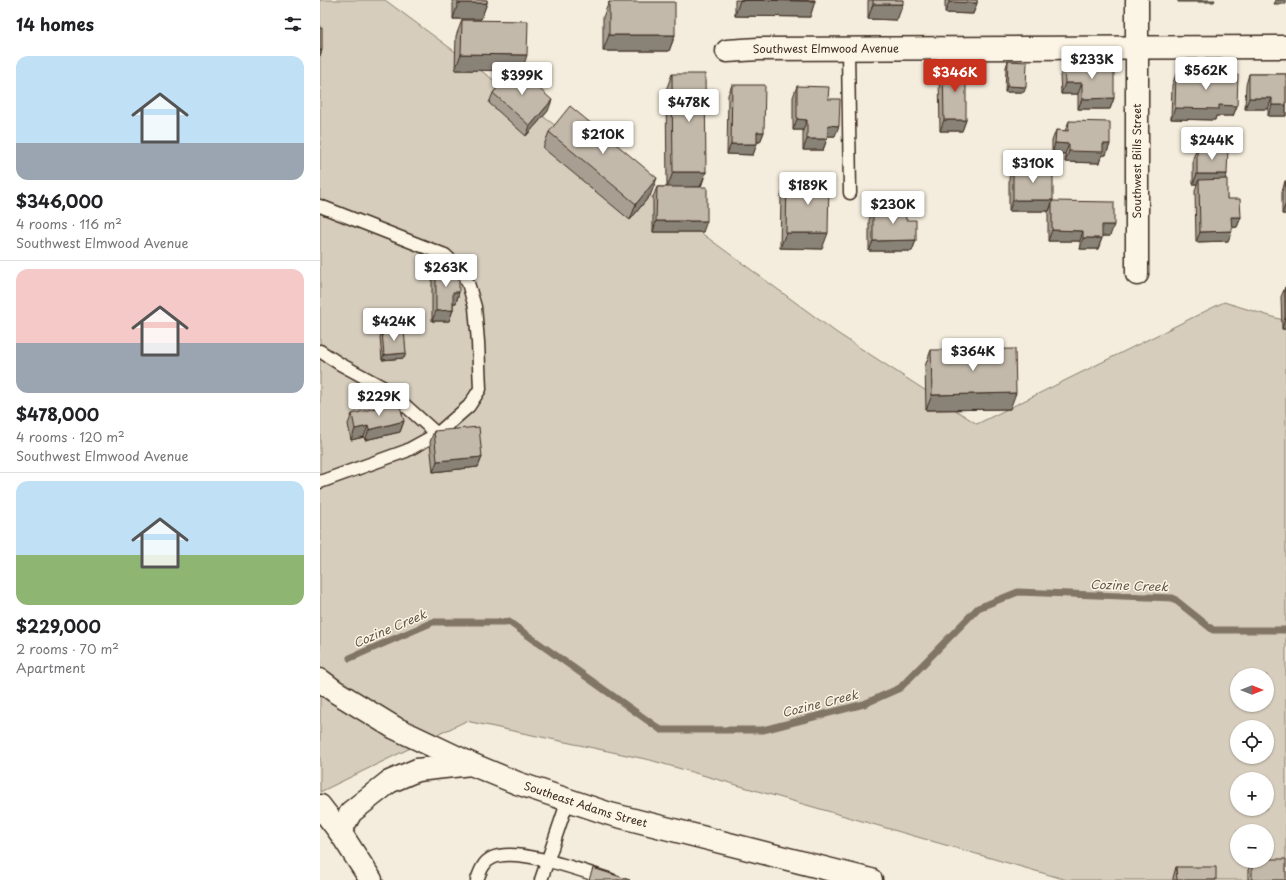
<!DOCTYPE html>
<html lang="en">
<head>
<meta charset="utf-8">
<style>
  body { margin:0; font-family:"Playpen Sans",sans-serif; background:#f6f6f6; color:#202124; height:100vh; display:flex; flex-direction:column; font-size:15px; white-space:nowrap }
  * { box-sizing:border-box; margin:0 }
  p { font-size:13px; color:#757577 }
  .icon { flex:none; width:22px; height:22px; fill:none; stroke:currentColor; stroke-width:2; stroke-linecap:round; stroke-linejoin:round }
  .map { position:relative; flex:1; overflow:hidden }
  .details { display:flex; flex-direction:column; background:#fff; width:320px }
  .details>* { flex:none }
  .needle { width:26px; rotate:90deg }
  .tools { position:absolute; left:910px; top:668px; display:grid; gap:8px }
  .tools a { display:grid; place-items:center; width:44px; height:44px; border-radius:50%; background:#fff; box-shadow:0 1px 3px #0004; font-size:20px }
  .price { position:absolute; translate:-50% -34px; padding:0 9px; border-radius:4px; background:#fff; color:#222; font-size:13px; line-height:26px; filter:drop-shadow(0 1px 2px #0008) }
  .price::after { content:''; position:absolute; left:50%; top:24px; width:12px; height:9px; margin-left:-6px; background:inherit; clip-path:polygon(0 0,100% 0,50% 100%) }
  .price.selected { background:#c8321e; color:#fff }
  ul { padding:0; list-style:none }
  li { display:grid; align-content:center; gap:8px; height:212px; padding:0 16px }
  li+li { border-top:1px solid #e0e0e0 }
  li span { display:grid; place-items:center; height:124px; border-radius:12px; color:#555 }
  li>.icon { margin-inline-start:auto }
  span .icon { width:72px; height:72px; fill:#fffc; stroke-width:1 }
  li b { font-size:17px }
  h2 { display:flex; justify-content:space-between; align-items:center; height:48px; padding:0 16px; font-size:17px }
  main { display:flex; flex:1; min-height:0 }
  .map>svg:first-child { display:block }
  .green { fill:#d6cdbd; stroke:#887c6e; fill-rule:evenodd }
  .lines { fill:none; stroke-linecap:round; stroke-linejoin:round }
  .stream { stroke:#817466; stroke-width:7 }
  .lane-casing { stroke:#3b2a1e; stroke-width:15 }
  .street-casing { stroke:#3b2a1e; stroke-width:25 }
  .highway-casing { stroke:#3b2a1e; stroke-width:25 }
  .lane { stroke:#fcf5e5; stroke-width:12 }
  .street { stroke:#fcf5e5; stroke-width:22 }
  .highway { stroke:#fcf5e5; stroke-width:22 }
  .wall { fill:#a89f92; stroke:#3b2a1e }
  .shaded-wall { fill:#888277; stroke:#3b2a1e }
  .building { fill:#c3b9aa; stroke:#3b2a1e }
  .labels { text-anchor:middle; stroke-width:3; stroke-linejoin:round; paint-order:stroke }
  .street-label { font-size:11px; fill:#3b2a1e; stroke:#fcf5e5 }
  .water-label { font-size:12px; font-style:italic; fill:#645548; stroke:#fcf5e5 }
</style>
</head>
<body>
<main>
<section class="details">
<h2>14 homes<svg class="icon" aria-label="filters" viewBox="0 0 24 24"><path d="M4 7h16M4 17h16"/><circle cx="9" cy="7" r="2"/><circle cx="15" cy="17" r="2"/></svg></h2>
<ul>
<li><span style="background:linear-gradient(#bfe0f5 70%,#9aa5b1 0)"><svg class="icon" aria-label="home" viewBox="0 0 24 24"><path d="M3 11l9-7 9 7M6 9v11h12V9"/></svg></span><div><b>$346,000</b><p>4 rooms · 116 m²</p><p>Southwest Elmwood Avenue</p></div></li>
<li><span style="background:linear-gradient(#f6c9c9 60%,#9aa5b1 0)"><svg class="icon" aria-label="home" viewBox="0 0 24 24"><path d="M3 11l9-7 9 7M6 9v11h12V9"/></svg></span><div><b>$478,000</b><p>4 rooms · 120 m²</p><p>Southwest Elmwood Avenue</p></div></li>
<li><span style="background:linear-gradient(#bfe0f5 60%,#8fb573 0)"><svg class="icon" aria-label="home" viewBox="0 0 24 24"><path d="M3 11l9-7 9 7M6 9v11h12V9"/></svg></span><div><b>$229,000</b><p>2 rooms · 70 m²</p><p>Apartment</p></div></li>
</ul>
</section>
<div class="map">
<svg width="966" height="880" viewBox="0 0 966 880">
  <rect width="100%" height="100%" fill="#f4eddd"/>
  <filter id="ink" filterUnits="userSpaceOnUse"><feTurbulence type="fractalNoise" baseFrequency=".025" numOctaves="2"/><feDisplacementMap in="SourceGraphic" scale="8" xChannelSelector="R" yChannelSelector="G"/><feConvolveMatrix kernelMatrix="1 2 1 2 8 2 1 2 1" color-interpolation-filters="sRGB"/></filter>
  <g filter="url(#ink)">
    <path class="green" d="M0,0h65l452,333 140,91 247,-122 62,19v559h-219l-417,-120 -184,-39 -146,71zM917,675h30v30h-30zM917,727h30v30h-30zM917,779h30v30h-30zM917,831h30v30h-30z"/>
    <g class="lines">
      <path class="stream" d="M30,658l83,-36h76l152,108h102l101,-26 36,-16 78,-80 40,-16 155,6 40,32h73"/>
      <defs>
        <path id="lane" d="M528,49l2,144
          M0,206l125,49 12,11 11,17 7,24 3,35 2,47 -11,17 -32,28 -31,17 -86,31
          M0,351l20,13 48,26 49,44
          M157,880c3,-8 6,-18 15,-22 25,-12 93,14 119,22
          M221,880l27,-80"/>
        <g id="street">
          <path id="s1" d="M407,51l31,-2 528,-2"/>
          <path d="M817,274v-274"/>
        </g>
        <g id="highway">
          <path id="s2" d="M0,680l16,12 59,36 76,36 46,19 93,31 261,66"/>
          <path d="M0,806l20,26 31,48"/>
          <path d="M20,832l11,-20 38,-30 28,-12 54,-6"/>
        </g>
      </defs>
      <use href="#lane" class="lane-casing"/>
      <use href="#street" class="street-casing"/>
      <use href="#highway" class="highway-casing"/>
      <use href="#lane" class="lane"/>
      <use href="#street" class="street"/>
      <use href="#highway" class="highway"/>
    </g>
    <path class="wall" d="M133,0h34v3l-6,16h-28z
      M415,0h80l-5,17 -75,-1z
      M548,0h35l-6,20 -29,-1z
      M625,0h32v3l-4,11 -28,-1z
      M289,2l66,33 -6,16h-66v-34z
      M142,20l60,51 -4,-1 30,41 -22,25 -37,-33 4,-10 19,-23h-57l1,-34z
      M688,61l16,31h-19l1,-25z
      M744,65l50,33 -4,11h-32v-15h-17l-1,-18z
      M623,66l23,54 -4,11h-22l-1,-55z
      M352,74l34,98 -5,15 2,45h-50v-35l4,-10h10l-1,-97z
      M856,74l61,32 -4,10h-17l-1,4 -44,-1 1,-34z
      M929,74h37v42h-18v-7h-23l1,-24z
      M412,85l32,47 -4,10h-3l-4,13 -26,-1 1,-59z
      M477,86l38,50h-8v3l-4,11h-20v-20h-10v-33z
      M749,121l41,23 -4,11h-4l-3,8 -34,-1v-8h-13v-13l4,-11 9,1z
      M229,132l102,62 -21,26 -87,-72z
      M877,148l30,26 -2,5 2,20 14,18 -4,10 -5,1 -4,13 -32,1 -1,-51 2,-7h-4v-26z
      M693,168l40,32 -4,11h-40v-33z
      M467,180l35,69 -42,-1 1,-52z
      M965,181h1v33h-4v-22z
      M732,201l58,35h-8v2l-4,11h-18v-8h-32v-29z
      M553,209l33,11 10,20 -4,11h-43v-31z
      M116,268l23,24 -3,11h-3v7l-4,11h-17v-42z
      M965,287l1,42h-4l-1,-32z
      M62,331l24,22 -2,5 -22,2 -2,-23z
      M611,350l79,59 -84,1 -1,-44z
      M32,414l52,7 -4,11 -35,8 -1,-3 -13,3 -3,-16z
      M114,431l48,26 -4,10 -45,5 -3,-30z
      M932,861h15l19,19h-38v-10z
      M856,867l40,13h-43v-2z"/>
    <path class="shaded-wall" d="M420,0l75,1 -5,16 -75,-1z
      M858,0h37l-1,2h-36z
      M956,0h10v4h-12z
      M629,2l28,1 -4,11 -28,-1z
      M138,3h29l-6,16h-28z
      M553,4h30l-6,16 -29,-1z
      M289,35h66l-6,16h-66z
      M0,50h2l-2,6z
      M141,54l66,1 -5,16 -67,-1z
      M745,83h17l-4,11h-17z
      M687,86l19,1 -2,5h-19z
      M794,98l-4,11h-32l4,-10z
      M929,98h23l-4,11h-23z
      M232,100l-4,11 -22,25 4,-10z
      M899,105l18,1 -4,10h-17l-1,4 -44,-1 4,-11z
      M952,105h14v11h-18z
      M477,119l10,1 -4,10h-10z
      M624,120h22l-4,11h-22z
      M508,125l11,1 -4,10h-11z
      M437,132h7l-4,10h-7z
      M487,139h20l-4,11h-20z
      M735,143l14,1 -4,10h-13z
      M411,144h26l-4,11 -26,-1z
      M783,144h7l-4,11h-4l-3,8 -34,-1 4,-11z
      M353,172h33l-6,15 -33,1z
      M877,174h30l-4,11 -24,-5 -2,4h-4z
      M337,178l-6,16 -21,26 6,-16z
      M693,200h40l-4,11h-40z
      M966,203v11h-4z
      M911,217h10l-4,10 -10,1z
      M336,221h51l-4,11h-50z
      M782,225h12l-4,11h-12z
      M732,230l31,1 -3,10h-32z
      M912,231l-4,10 -32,1 4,-10z
      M466,233h42l-6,16 -42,-1z
      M763,238h19l-4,11h-18z
      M596,240l-4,11h-43l4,-10z
      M133,292h6l-3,11h-7z
      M133,310l-4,11h-17l4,-10z
      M965,318h1v11h-4z
      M86,353l-2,5 -22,2 2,-5z
      M696,393l-6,16 -84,1 6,-15z
      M84,421l-4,11 -35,8 4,-10z
      M48,426l-4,11 -13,3 4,-11z
      M162,457l-4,10 -45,5 4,-11z"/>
    <path class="building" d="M138,0h29v3h-29z
      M420,0h75v1z
      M553,0h30v4h-30z
      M629,0h28v3l-28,-1z
      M289,2h66v33h-66z
      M142,20l66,1 -1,34 -66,-1z
      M0,28h2v22h-2z
      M688,61l19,1 -1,25 -19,-1z
      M794,64v34l-32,1v-16h-17l-1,-18z
      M646,65v55h-22l-1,-54z
      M195,67l37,33 -22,26 -37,-33z
      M352,74h33l1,98h-33z
      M856,74l62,1 -1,31 -18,-1v4l-44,-1z
      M929,74h37v31h-14v-7h-23z
      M412,85h33l-1,47h-7v12h-26z
      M477,86l32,1 -1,12h12l-1,27 -11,-1 -1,14h-20v-19l-10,-1z
      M250,106l87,72 -21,26 -87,-72z
      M749,121l41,1v22h-7v8l-34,-1v-7l-14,-1 1,-13 12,1z
      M877,148h31l-1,26h-30z
      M693,168h40v32h-40z
      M907,179v20h13l1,18h-10l1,14 -32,1 -1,-52z
      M467,180h42l-1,53h-42z
      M965,181h1v22z
      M337,187h50v34h-51z
      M732,201l62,1v23h-12v13h-19v-7l-31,-1z
      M585,208l1,12h10v20l-43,1v-32z
      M116,268h23v24h-6v18l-17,1z
      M965,287h1v31h-1z
      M84,330l2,23 -22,2 -2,-24z
      M695,349l1,44 -84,2 -1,-45z
      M79,402l5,19 -35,9 -1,-4 -13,3 -3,-15z
      M159,427l3,30 -45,4 -3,-30z
      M947,859h19v21h-34v-19h15z
      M856,867h40v13h-39z
      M273,868l37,12h-41z"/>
  </g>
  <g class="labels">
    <g class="street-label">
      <text dy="4" stroke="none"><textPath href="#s1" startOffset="99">Southwest Elmwood Avenue</textPath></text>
      <text transform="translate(817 161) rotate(-90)" y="4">Southwest Bills Street</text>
      <text dy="4" stroke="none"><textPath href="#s2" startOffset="295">Southeast Adams Street</textPath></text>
    </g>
    <g class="water-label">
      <text transform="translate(809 586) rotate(2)" y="4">Cozine Creek</text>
      <text transform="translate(70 629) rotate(-23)" y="4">Cozine Creek</text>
      <text transform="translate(500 704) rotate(-14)" y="4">Cozine Creek</text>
    </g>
  </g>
</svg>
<div class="tools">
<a><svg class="needle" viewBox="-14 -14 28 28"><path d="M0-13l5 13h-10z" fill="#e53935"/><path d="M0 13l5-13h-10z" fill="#757577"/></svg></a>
<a><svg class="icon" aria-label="locate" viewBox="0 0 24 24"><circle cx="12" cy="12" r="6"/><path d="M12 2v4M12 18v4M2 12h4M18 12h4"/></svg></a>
<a>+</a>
<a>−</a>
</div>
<b class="price" style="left:772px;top:80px">$233K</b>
<b class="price" style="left:886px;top:91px">$562K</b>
<b class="price selected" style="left:635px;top:93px">$346K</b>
<b class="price" style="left:202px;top:96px">$399K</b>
<b class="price" style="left:369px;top:123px">$478K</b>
<b class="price" style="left:283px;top:155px">$210K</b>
<b class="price" style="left:892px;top:161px">$244K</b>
<b class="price" style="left:713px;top:184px">$310K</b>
<b class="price" style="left:488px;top:206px">$189K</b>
<b class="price" style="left:573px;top:225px">$230K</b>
<b class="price" style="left:126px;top:288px">$263K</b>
<b class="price" style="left:74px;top:342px">$424K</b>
<b class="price" style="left:653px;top:372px">$364K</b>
<b class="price" style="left:59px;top:417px">$229K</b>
</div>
</main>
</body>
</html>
